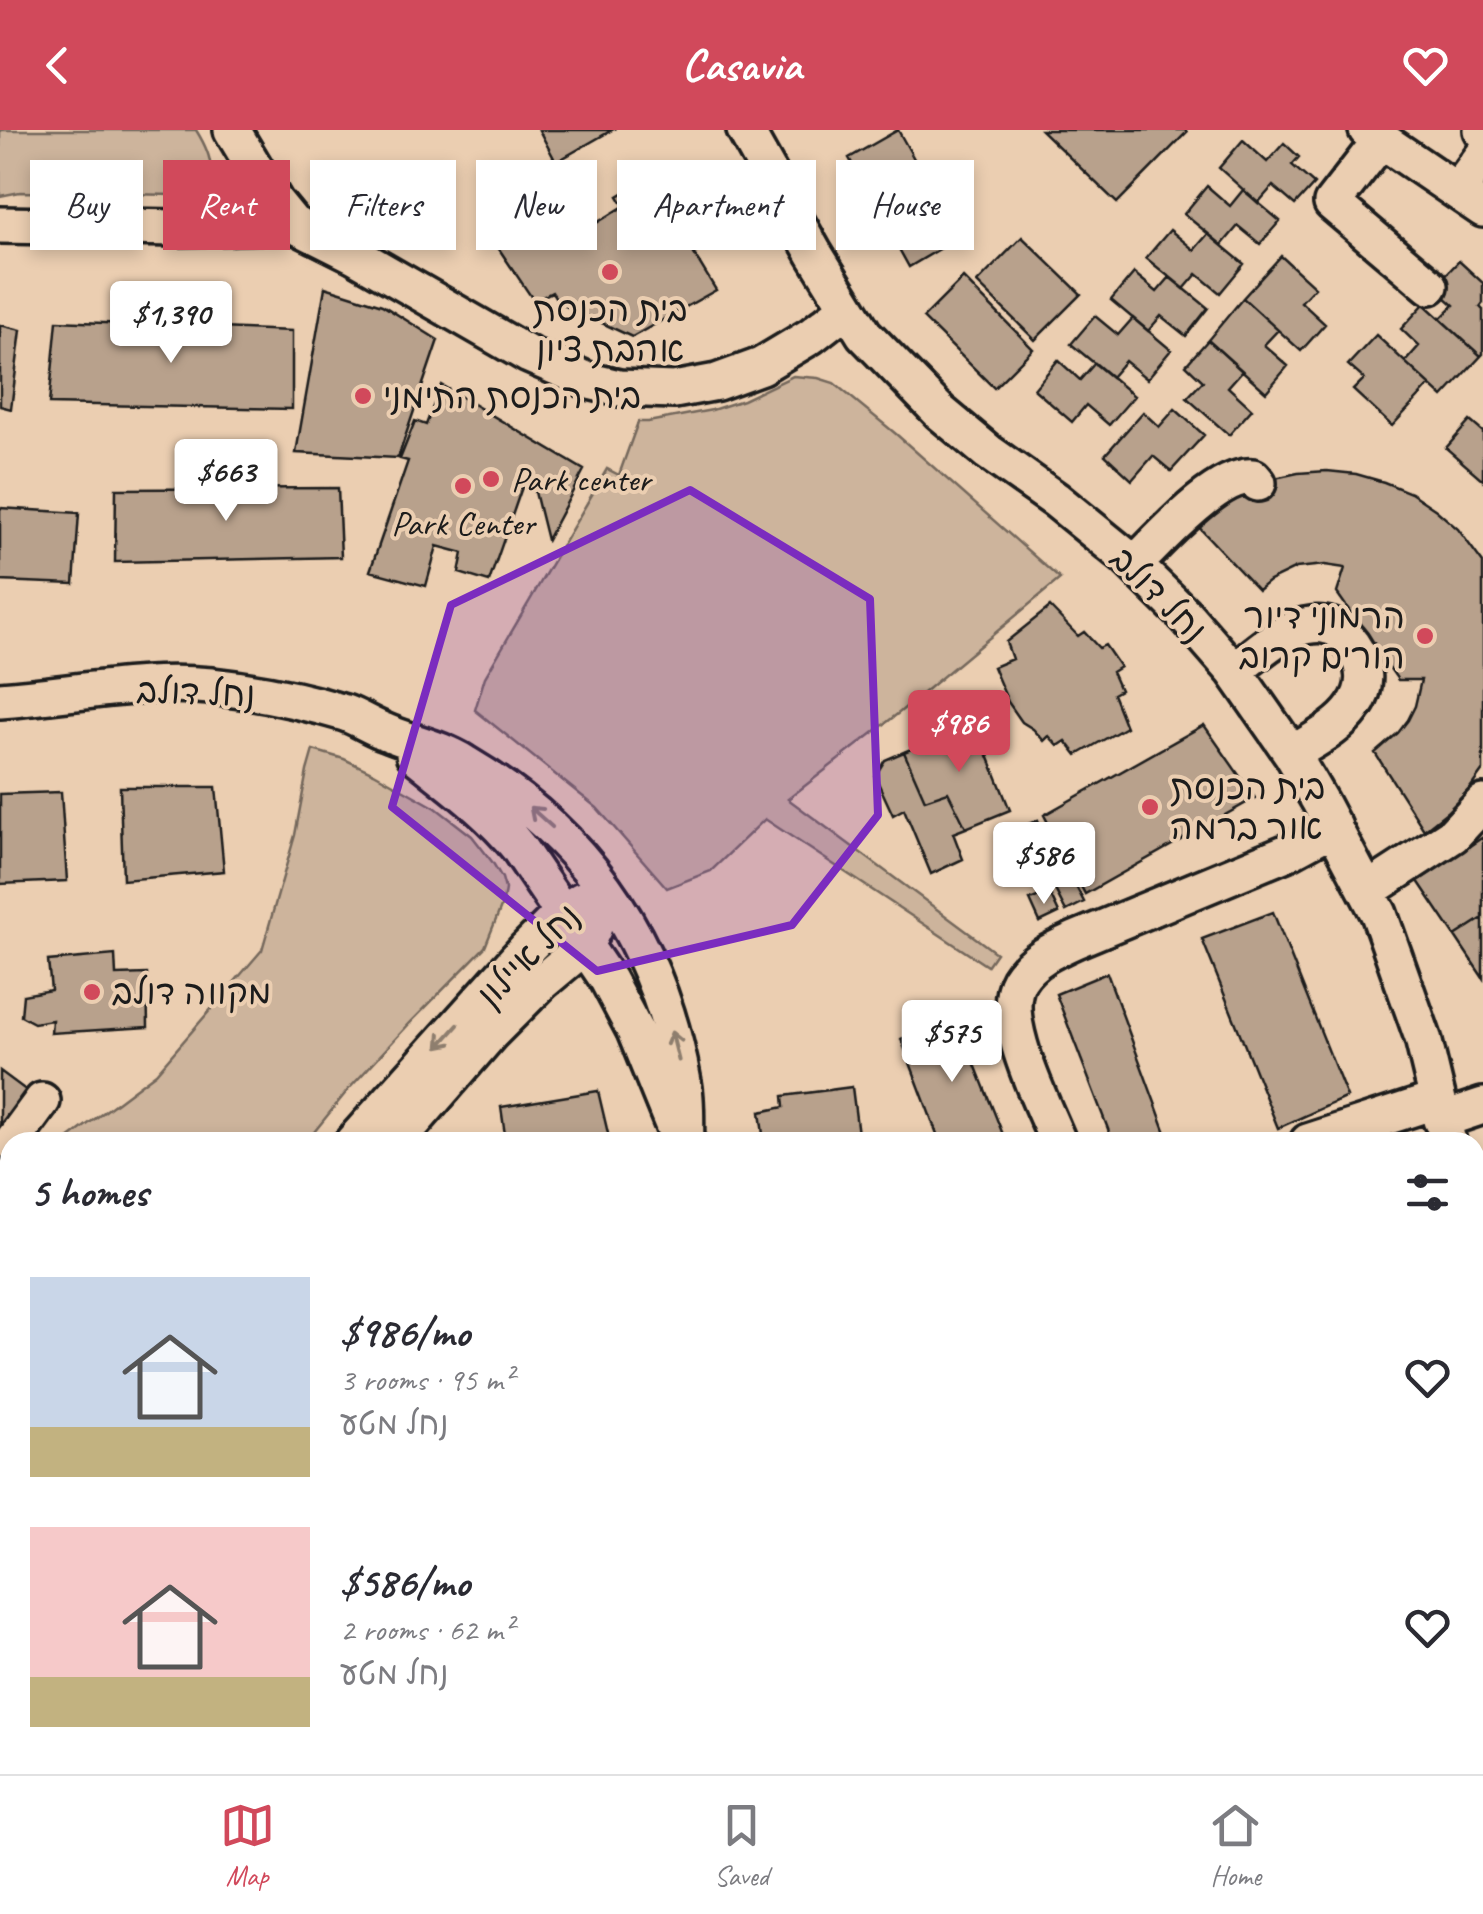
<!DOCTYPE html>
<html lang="en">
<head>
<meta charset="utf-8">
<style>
  body { margin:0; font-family:Caveat,"Playpen Sans Hebrew",sans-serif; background:#f7f7f7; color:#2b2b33; height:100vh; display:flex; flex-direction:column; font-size:38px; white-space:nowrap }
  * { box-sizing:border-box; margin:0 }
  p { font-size:32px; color:#7c7c81 }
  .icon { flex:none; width:55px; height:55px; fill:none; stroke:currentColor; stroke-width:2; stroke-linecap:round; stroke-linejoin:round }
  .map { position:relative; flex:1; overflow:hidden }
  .sheet { position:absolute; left:0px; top:1002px; width:1485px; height:642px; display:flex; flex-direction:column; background:#fff; border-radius:30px 30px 0 0; box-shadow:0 5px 15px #0003 }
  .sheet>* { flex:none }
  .top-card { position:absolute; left:30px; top:30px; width:1425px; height:90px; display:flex; gap:20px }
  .price { position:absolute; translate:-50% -85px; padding:0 22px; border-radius:10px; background:#fff; color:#222; font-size:32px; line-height:65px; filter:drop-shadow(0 2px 5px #0008) }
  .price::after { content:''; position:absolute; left:50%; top:60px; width:30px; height:22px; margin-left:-15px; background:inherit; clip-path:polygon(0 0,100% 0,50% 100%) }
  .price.on { background:#d1495b; color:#fff }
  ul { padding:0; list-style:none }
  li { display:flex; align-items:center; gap:30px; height:250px; padding:0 30px }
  li span { display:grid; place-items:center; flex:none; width:280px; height:200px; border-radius:0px; color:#555 }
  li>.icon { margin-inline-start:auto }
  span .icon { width:120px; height:120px; fill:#fffc; stroke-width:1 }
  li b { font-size:42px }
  h2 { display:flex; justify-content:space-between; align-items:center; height:120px; padding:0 30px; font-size:42px }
  .tag { padding:0 35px; border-radius:0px; background:#fff; box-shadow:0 5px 15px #0003; font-size:35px; line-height:90px }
  .tag.on { background:#d1495b; color:#fff }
  header { display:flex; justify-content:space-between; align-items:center; height:130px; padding:0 30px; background:#d1495b; color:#fff; font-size:45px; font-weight:700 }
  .menu { display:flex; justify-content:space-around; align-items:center; height:140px; border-top:2px solid #e1e1e2; background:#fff; font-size:28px; color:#7c7c81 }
  .menu a { display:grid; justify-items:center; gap:5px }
  .menu .on { color:#d1495b }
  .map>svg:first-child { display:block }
  .green { fill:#cdb49c; stroke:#74685c; stroke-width:2.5 }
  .building { fill:#b8a18c; stroke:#1c1c1c; stroke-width:2.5 }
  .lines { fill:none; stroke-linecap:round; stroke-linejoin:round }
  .minor-casing { stroke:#1c1c1c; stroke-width:42 }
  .minor { stroke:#ebceb1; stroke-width:35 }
  .oneway { stroke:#8e7e6e }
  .marked { fill:#7b2cbf; fill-opacity:0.2; stroke:#7b2cbf; stroke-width:8; stroke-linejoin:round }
  .poi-dot { fill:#d1495b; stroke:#ebceb1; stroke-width:4 }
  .labels { text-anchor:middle; stroke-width:8; stroke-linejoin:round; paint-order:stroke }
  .poi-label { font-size:35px; fill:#1c1c1c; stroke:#ebceb1; text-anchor:start }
  .street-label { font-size:35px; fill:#1c1c1c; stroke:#ebceb1 }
</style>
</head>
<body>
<header><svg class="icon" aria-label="back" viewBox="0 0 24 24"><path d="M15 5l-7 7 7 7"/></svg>Casavia<svg class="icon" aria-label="heart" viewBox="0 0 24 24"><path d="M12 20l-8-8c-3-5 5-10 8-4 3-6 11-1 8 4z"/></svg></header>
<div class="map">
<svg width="1483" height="1644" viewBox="0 0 1483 1644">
  <rect width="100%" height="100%" fill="#ebceb1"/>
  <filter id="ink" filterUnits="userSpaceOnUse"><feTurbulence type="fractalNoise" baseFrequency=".01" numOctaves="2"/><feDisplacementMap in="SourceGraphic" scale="20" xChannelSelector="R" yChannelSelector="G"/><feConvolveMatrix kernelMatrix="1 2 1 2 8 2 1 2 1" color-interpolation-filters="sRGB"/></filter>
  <g filter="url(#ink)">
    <path class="green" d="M0,0h196c20,32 25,60 -21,65l-155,-3 -20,4z
      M793,246l25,2 16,5 62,51 164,145 -160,133 -112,87 208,154 -9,13 -222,-147 -54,52 -44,17 -70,-80 -122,-98 10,-33 122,-208 12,6 19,-53h10l64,-12 31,-10z
      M313,620l31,9 30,14 62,35 36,28 21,27 9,15 3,11 -2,13 -18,45 -75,76 -62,67 -42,52h-242l92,-69 106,-123 33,-115 12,-64z
      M0,1208l10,15v99l-10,17z"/>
    <path class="building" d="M539,0h73l-56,32z
      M898,0l60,108 -49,29 -60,-109z
      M1041,0h144l2,2 -70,71z
      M1243,10l24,22 17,-19 15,14 -7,8 22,19 -19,21 -22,-19 -15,17 -39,-35z
      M638,54l7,11 12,-7 14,23 8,-5 5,8 9,-3 18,33 -17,10 22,36 -84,47 -73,-34 -7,-11 -18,9 -37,-55 69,-47 19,31 39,-24 -6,-10z
      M1207,56l23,20 13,-16 37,31 -20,23 -22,-18 -16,19 -38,-31z
      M1170,100l24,20 14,-16 36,30 -24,29 -23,-19 -13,15 -38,-31z
      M1022,107l59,57 -46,46 -58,-57z
      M1281,126l34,31 -14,15 24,22 -24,27 -58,-53z
      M1459,131l24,22v20l-3,4 3,3v44l-2,2 -41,-37 14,-14 -20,-18z
      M1134,143l23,19 13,-15 38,31 -22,28 -25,-20 -13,15 -37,-31z
      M963,148l70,71 -39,39 -71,-70z
      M325,157l57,18 56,35 -40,118 -102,-5z
      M1243,168l35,32 -14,15 24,21 -22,26 -58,-52z
      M1424,174l57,52 -38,41 -38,-35 14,-16 -18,-17z
      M1095,186l23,19 15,-17 38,32 -24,29 -22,-18 -14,16 -40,-33z
      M57,191l235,10v78l-243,-5z
      M0,195l21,5 -10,79 -11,-3z
      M1376,205l54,50 -38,41 -39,-36 11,-11 -16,-14z
      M1208,210l34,31 -14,16 24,22 -23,26 -42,-37 16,-17 -17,-16z
      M1058,230l22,20 15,-17 39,33 -25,29 -23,-20 -14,17 -38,-33z
      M441,255l143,85 -37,70 -12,-48 -13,-5 -33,95 -30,-9 4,-20 -26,-7 -11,40 -56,-15 38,-110 -8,-2 15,-38 11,4z
      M1175,279l29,26 -33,36 -18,-15 -21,24 -27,-25 38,-43 16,15z
      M1470,291l13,11v48l-37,-32z
      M1327,341l29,3 28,8 27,11 25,17 22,19 25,34v207l-15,21 -20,20 -24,19 -49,-77 23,-20 10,-13 7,-14 6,-26h-23l-61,-87 8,-25 -20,-3 -29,3 -27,13 -11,9 -64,-68 76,-43 28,-6z
      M338,358l3,69 -226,5 1,-73z
      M0,378l79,5 -5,71 -74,-3z
      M1050,477l28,29 6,-4 15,16 6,-3 15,22 -8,5 8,18 -7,4 13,33 -49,28 -11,-14 -8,5 -9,-10 -5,5 -11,-12 -11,-7 -14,-20 -15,-35 19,-8 -6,-17z
      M1204,595l51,73 -170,96 -41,-79z
      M960,598l21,10 29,72 -44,18 -18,-36 -23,8 -21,-48z
      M904,622l21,48 23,-8 18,36 -13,5 10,26 -32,15 -27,-65 -11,6 -18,-39 10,-16z
      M120,657h96l8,84 -101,9z
      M61,662l6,89 -67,3v-90z
      M1038,690l17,43 -32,14 -18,-43z
      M1483,707v81l-28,18 -37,-55z
      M1066,737l18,35 -18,9 -18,-35z
      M1049,762l10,21 -19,9 -10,-22z
      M1273,782l74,185 -69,31 -76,-189z
      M1483,788v60l-28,-42z
      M115,825l1,20 31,-1 1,53 -97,6 1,-13 -18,3 -13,-7 2,-21 28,-5 -3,-29z
      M1107,843l61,165 -9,4h-46l-57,-148z
      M956,887l50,125h-66l-39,-103z
      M0,941l27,20 -27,36z
      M852,957l7,55h-95l-4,-30 24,-5 -1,-11z
      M598,961l12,51h-104l-5,-35z
      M1475,1259l8,14v160l-8,-13z
      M0,1596l10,9v30h33l10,9h-47l-6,-5z
      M132,1635h141l4,9h-154z
      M465,1635h28l3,9h-50l-1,-2z
      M740,1635h7l5,9h-29z
      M930,1635h118l6,9h-119z
      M1161,1635h66l4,9h-66z
      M1421,1635h9l3,9h-34z"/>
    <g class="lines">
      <defs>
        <path id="minor" d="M232,0l43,72 18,22 62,31 174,100 60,26 30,7 55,2 43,-8 44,-16 50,-30 36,-28
          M745,0l69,123 50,81 76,78 48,40 68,48 70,57 60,59 48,55 58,83 28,48 59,112 44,124 25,104
          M1367,0l116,79
          M1482,0l1,1
          M1381,10l-49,63 98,83
          M1457,61l26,-35
          M0,95l179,3 114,-4
          M1134,435c24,-24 85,-93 119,-88l5,6
          M1234,541c17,-13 43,-37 64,-43 8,-3 22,-5 30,-2 11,2 17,10 24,19 14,20 17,42 1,63 -14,20 -41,33 -61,46
          M0,570c70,-5 142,-21 211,-14 45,5 91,14 134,27 14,5 27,14 41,19 26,11 54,16 78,31 123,72 194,178 219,319 4,19 2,41 3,60
          M414,624c37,30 74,56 104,93l90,133 27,51 43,106
          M1367,761l86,-56 30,-32
          M1441,990l42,-14
          M12,1012l30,-41
          M353,1012l174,-194 35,-35 20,-13
          M396,1012l94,-108 52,-52 43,-36 9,-19
          M1058,1012c-15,-38 -61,-124 -39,-162 12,-20 36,-31 56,-40l213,-88 46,-25
          M1308,1012l129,-42
          M1475,1085l8,19
          M0,1113l10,8
          M0,1170l10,10
          M0,1404l10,-13
          M0,1453l10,-11
          M0,1531l10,-11
          M296,1635l4,9
          M830,1635l5,9
          M1289,1635l3,9
          M330,1641l16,-6
          M108,1644l8,-9
          M592,1644l2,-1"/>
      </defs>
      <use href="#minor" class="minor-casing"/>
      <use href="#minor" class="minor"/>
    </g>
    <defs><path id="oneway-shaft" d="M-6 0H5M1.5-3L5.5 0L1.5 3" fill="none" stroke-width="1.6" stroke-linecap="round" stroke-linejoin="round" transform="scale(2.5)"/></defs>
    <g class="oneway">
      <use href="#oneway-shaft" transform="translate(541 687) rotate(-138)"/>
      <use href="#oneway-shaft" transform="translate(448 906) rotate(132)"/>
      <use href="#oneway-shaft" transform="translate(675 916) rotate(-104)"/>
    </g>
  </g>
  <path class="marked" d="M690,360l180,109 8,216 -86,110 -195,46 -205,-164 59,-202z"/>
  <g class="poi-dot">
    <circle cx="610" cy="142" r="10"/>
    <circle cx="363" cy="266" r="10"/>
    <circle cx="491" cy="349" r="10"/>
    <circle cx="463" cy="356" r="10"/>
    <circle cx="1425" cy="506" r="10"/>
    <circle cx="1150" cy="677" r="10"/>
    <circle cx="92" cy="862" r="10"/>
  </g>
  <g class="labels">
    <g class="poi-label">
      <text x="610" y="191" text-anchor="middle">בית הכנסת<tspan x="610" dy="40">אהבת ציון</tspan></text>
      <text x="383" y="278">בית הכנסת התימני</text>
      <text x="511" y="361">Park center</text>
      <text x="463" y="405" text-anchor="middle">Park Center</text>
      <text x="1405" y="498" text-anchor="end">הרמוני דיור<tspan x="1405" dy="40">הורים קרוב</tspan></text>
      <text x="1170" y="669">בית הכנסת<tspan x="1170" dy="40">אור ברמה</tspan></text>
      <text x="112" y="874">מקווה דולב</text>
    </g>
    <g class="street-label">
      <text transform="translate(1159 464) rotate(45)" y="12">נחל דולב</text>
      <text transform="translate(196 562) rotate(2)" y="12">נחל דולב</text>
      <text transform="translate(528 825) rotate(-45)" y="12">נחל איילון</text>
    </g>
  </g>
</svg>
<b class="price" style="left:171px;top:236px">$1,390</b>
<b class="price" style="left:226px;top:394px">$663</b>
<b class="price on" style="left:959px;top:645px">$986</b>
<b class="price" style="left:1044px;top:777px">$586</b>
<b class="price" style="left:952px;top:955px">$575</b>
<div class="top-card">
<a class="tag">Buy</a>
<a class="tag on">Rent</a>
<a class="tag">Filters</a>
<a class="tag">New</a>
<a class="tag">Apartment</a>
<a class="tag">House</a>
</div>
<section class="sheet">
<h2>5 homes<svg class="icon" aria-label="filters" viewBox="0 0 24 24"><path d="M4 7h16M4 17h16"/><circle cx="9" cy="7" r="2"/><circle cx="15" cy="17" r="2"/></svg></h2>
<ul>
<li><span style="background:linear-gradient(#c9d6e8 75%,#c2b280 0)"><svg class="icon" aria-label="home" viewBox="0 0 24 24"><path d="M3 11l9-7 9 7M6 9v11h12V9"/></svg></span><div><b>$986/mo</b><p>3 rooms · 95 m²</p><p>נחל מטע</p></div><svg class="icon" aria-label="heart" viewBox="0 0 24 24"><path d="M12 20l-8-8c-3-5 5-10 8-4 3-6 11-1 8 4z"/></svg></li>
<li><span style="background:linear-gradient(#f6c9c9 75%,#c2b280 0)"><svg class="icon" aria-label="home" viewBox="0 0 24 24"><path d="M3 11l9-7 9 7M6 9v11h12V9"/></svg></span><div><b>$586/mo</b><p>2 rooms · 62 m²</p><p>נחל מטע</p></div><svg class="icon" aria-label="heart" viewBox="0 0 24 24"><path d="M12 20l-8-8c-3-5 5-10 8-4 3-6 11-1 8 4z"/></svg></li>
</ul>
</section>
</div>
<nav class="menu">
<a class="on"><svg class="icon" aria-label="map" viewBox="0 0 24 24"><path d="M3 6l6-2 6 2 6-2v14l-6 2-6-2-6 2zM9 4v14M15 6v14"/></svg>Map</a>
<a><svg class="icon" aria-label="saved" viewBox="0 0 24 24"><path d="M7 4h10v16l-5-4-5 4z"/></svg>Saved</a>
<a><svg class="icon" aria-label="home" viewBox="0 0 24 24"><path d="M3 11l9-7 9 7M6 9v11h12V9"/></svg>Home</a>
</nav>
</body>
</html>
